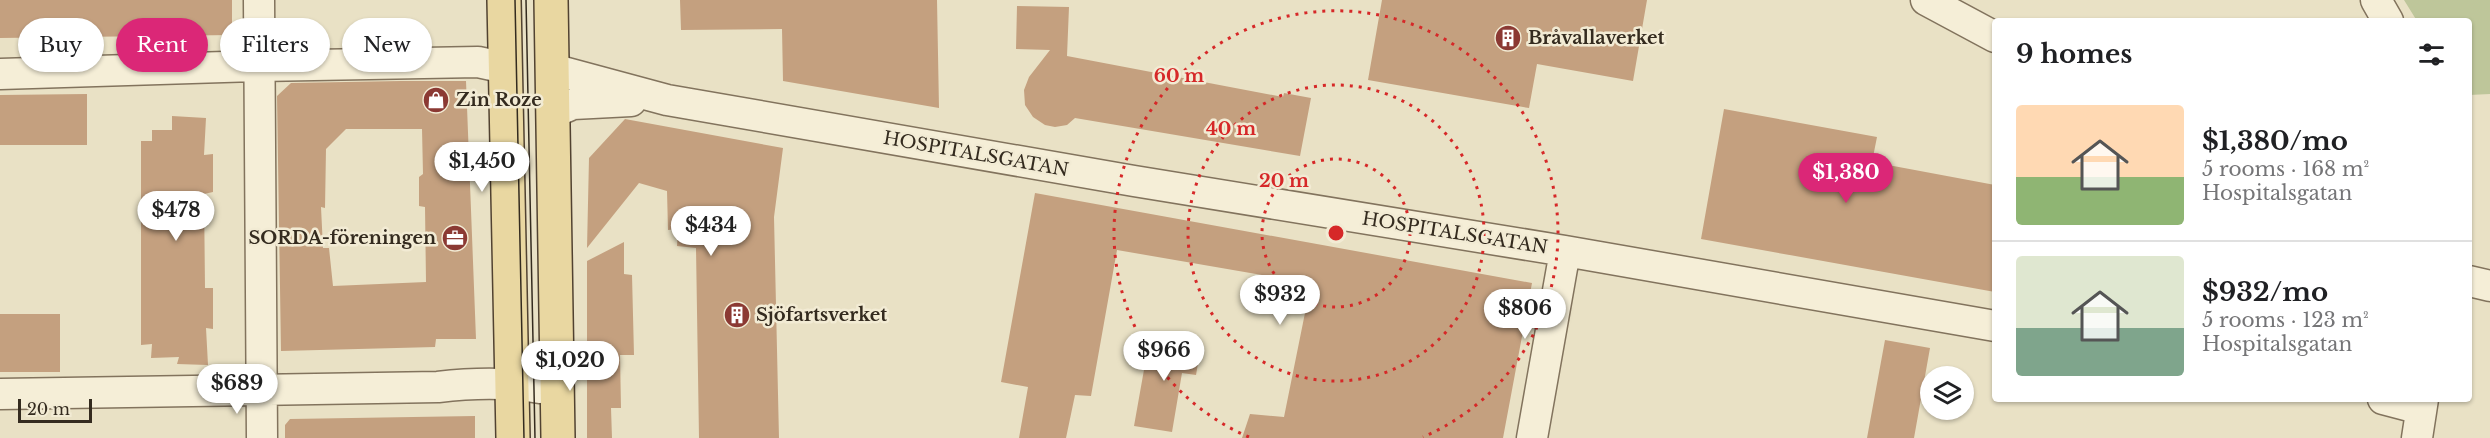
<!DOCTYPE html>
<html lang="en">
<head>
<meta charset="utf-8">
<style>
  body { margin:0; font-family:"Libre Baskerville",serif; background:#f2f2f2; color:#202124; height:100vh; display:flex; flex-direction:column; font-size:22px; white-space:nowrap }
  * { box-sizing:border-box; margin:0 }
  p { font-size:20px; color:#757577 }
  .icon { flex:none; width:33px; height:33px; fill:none; stroke:currentColor; stroke-width:2; stroke-linecap:round; stroke-linejoin:round }
  .map { position:relative; flex:1; overflow:hidden }
  .sheet { position:absolute; left:1992px; top:18px; width:480px; height:384px; display:flex; flex-direction:column; background:#fff; border-radius:6px; box-shadow:0 2px 4px #0004 }
  .sheet>* { flex:none }
  .top-card { position:absolute; left:18px; top:18px; width:570px; height:54px; display:flex; gap:12px }
  .controls { position:absolute; left:1920px; top:366px; display:grid; gap:12px }
  .controls a { display:grid; place-items:center; width:54px; height:54px; border-radius:50%; background:#fff; box-shadow:0 2px 4px #0004; font-size:30px }
  .scale { position:absolute; left:18px; bottom:15px; width:74px; box-sizing:border-box; padding-left:6px; border:3px solid #342b1f; border-top:0; font-size:16px; line-height:21px; white-space:nowrap; color:#342b1f; -webkit-text-stroke:4px #f2ebd4; paint-order:stroke }
  .price { position:absolute; translate:-50% -51px; padding:0 14px; border-radius:21px; background:#fff; color:#222; font-size:20px; line-height:39px; filter:drop-shadow(0 2px 3px #0008) }
  .price::after { content:''; position:absolute; left:50%; top:36px; width:18px; height:14px; margin-left:-9px; background:inherit; clip-path:polygon(0 0,100% 0,50% 100%) }
  .price.on { background:#db2777; color:#fff }
  ul { padding:0; list-style:none }
  li { display:flex; align-items:center; gap:18px; height:150px; padding:0 24px }
  li+li { border-top:2px solid #e0e0e0 }
  li span { display:grid; place-items:center; flex:none; width:168px; height:120px; border-radius:6px; color:#555 }
  li>.icon { margin-inline-start:auto }
  span .icon { width:72px; height:72px; fill:#fffc; stroke-width:1 }
  li b { font-size:26px }
  h2 { display:flex; justify-content:space-between; align-items:center; height:72px; padding:0 24px; font-size:26px }
  .tag { padding:0 21px; border-radius:27px; background:#fff; box-shadow:0 2px 4px #0004; font-size:21px; line-height:54px }
  .tag.on { background:#db2777; color:#fff }
  .map>svg:first-child { display:block }
  .green { fill:#bec69a }
  .building { fill:#c4a07f; fill-rule:evenodd }
  .lines { fill:none; stroke-linecap:round; stroke-linejoin:round }
  .minor-casing { stroke:#82735d; stroke-width:33 }
  .major-casing { stroke:#514231; stroke-width:36 }
  .minor { stroke:#f5eed7; stroke-width:30 }
  .major { stroke:#e9d7a1; stroke-width:33 }
  .tram { stroke:#342b1f; stroke-width:1.5 }
  .ring { fill:none; stroke:#d62828; stroke-width:3; stroke-dasharray:3 6 }
  .labels { text-anchor:middle; stroke-width:5; stroke-linejoin:round; paint-order:stroke }
  .poi-label { font-size:18px; font-weight:bold; fill:#342b1f; stroke:#f2ebd4; text-anchor:start }
  .street-label { font-size:18px; fill:#342b1f; stroke:#f2ebd4 }
  .centre { fill:#d62828; stroke:#f2ebd4; stroke-width:3 }
  .ring-label { font-size:18px; text-anchor:middle; font-weight:bold; fill:#d62828; stroke:#f2ebd4; stroke-width:5; stroke-linejoin:round; paint-order:stroke }
</style>
</head>
<body>
<div class="map">
<svg width="2490" height="438" viewBox="0 0 2490 438">
  <rect width="100%" height="100%" fill="#e9e1c5"/>
  <path class="green" d="M2404,0h86v94l-21,1v-74h-52z"/>
  <path class="building" d="M0,0h232v35l-232,3z
    M680,0h257l2,108 -156,-27 -1,-52 -101,1z
    M1382,0h265l-14,81 -96,-17 -8,44 -161,-28z
    M1017,6l52,1 -2,49 216,41 1,-4 27,5 -11,58 -225,-38 -8,7 -12,2 -10,-2 -12,-8 -8,-12 -1,-15 5,-13 21,-27 -34,-1z
    M401,81h65l10,258h-40l-1,8 -154,4 -4,-255 14,-13zM346,129h76l1,45 -4,3v29l6,1 1,75 -93,4 -4,-38h-6l-2,-41 4,1 1,-59z
    M87,94v51h-87v-50z
    M1724,109l153,28 -5,25 123,23v107l-294,-53z
    M172,116l34,2 -2,37 9,-1v38l-9,2 1,94h8v41l-7,-1 2,37 -31,-1 2,-7 -28,1 1,-14 -11,1v-204h11v-11h20z
    M625,119l158,29 -9,69 5,221h-80l-3,-190 -19,-2 1,-17 -10,1 -1,-39 -28,-8 -52,65 2,-90z
    M1035,193l497,90 -29,155h-261l8,-24 34,3 22,-109 -48,-10 4,-23 -145,-25 -26,146 -16,-1 -9,43h-47l9,-51 -27,-5z
    M624,242v32l8,1 2,80h-14l1,53h-10l1,30h-25v-177z
    M0,314h60v58h-60z
    M1150,336l51,10 -5,29 -14,-2 -10,59 -38,-6z
    M1885,340l45,8 -16,90h-47z
    M475,416v22h-190v-13l5,-6z"/>
  <g class="lines">
    <defs>
      <path id="minor" d="M259,0l3,438
        M1926,0l69,37
        M2376,0l12,21
        M552,69l115,31 467,81 431,70 430,75
        M0,74l259,-8 219,-4 28,6
        M552,113l21,-9 58,-3
        M2469,281l21,5
        M0,394l438,-7c34,-4 69,-5 102,1
        M2383,399l38,10
        M1532,438l33,-187
        M2417,438l6,-39"/>
      <path id="major" d="M504,0l9,438
        M551,0l7,438"/>
    </defs>
    <use href="#minor" class="minor-casing"/>
    <use href="#major" class="major-casing"/>
    <use href="#minor" class="minor"/>
    <use href="#major" class="major"/>
    <path class="tram" d="M515,0l9,438
      M526,0l9,438"/>
  </g>
  <g class="ring">
    <circle cx="1336" cy="233" r="74"/>
    <circle cx="1336" cy="233" r="148"/>
    <path d="M1249 437A222 222 0 1 1 1423 437"/>
  </g>
  <defs>
    <symbol id="building-disc" viewBox="-11 -11 22 22"><circle r="9.5" fill="#8b3933" stroke="#f2ebd4"/><path d="M-4-6H4V6H1V3H-1V6H-4ZM-2.5-4.3h1.7v1.8h-1.7ZM.8-4.3h1.7v1.8H.8ZM-2.5-1h1.7V.8h-1.7ZM.8-1h1.7V.8H.8Z" fill="#fff"/></symbol>
    <symbol id="shop-disc" viewBox="-11 -11 22 22"><circle r="9.5" fill="#8b3933" stroke="#f2ebd4"/><path d="M-5-2.5h2.3a2.7 3.5 0 0 1 5.4 0H5L5.5 6h-11ZM-1.5-2.5h3a1.5 2.3 0 0 0-3 0Z" fill="#fff"/></symbol>
    <symbol id="office-disc" viewBox="-11 -11 22 22"><circle r="9.5" fill="#8b3933" stroke="#f2ebd4"/><path d="M-6-3h4V-5.5h4V-3h4V5H-6ZM-1-4.5V-3h2v-1.5ZM-6 0V1H6V0Z" fill="#fff"/></symbol>
  </defs>
  <g fill-rule="evenodd">
    <use href="#building-disc" x="1493" y="23" width="30" height="30"/>
    <use href="#shop-disc" x="421" y="85" width="30" height="30"/>
    <use href="#office-disc" x="440" y="223" width="30" height="30"/>
    <use href="#building-disc" x="722" y="300" width="30" height="30"/>
  </g>
  <g class="labels">
    <g class="poi-label">
      <text x="1528" y="44">Bråvallaverket</text>
      <text x="456" y="106">Zin Roze</text>
      <text x="436" y="244" text-anchor="end">SORDA-föreningen</text>
      <text x="756" y="321">Sjöfartsverket</text>
    </g>
    <g class="street-label">
      <text transform="translate(976 154) rotate(10)" y="6">HOSPITALSGATAN</text>
      <text transform="translate(1455 233) rotate(9)" y="6">HOSPITALSGATAN</text>
    </g>
  </g>
  <circle cx="1336" cy="233" r="9" class="centre"/>
  <g class="ring-label">
    <text x="1179" y="82">60 m</text>
    <text x="1231" y="135">40 m</text>
    <text x="1284" y="187">20 m</text>
  </g>
</svg>
<div class="controls">
<a><svg class="icon" aria-label="layers" viewBox="0 0 24 24"><path d="M12 4l9 5-9 5-9-5zM3 14l9 5 9-5"/></svg></a>
</div>
<div class="scale">20 m</div>
<b class="price" style="left:482px;top:193px">$1,450</b>
<b class="price on" style="left:1846px;top:204px">$1,380</b>
<b class="price" style="left:176px;top:242px">$478</b>
<b class="price" style="left:711px;top:257px">$434</b>
<b class="price" style="left:1280px;top:326px">$932</b>
<b class="price" style="left:1525px;top:340px">$806</b>
<b class="price" style="left:1164px;top:382px">$966</b>
<b class="price" style="left:570px;top:392px">$1,020</b>
<b class="price" style="left:237px;top:415px">$689</b>
<div class="top-card">
<a class="tag">Buy</a>
<a class="tag on">Rent</a>
<a class="tag">Filters</a>
<a class="tag">New</a>
</div>
<section class="sheet">
<h2>9 homes<svg class="icon" aria-label="filters" viewBox="0 0 24 24"><path d="M4 7h16M4 17h16"/><circle cx="9" cy="7" r="2"/><circle cx="15" cy="17" r="2"/></svg></h2>
<ul>
<li><span style="background:linear-gradient(#ffd9b3 60%,#8fb573 0)"><svg class="icon" aria-label="home" viewBox="0 0 24 24"><path d="M3 11l9-7 9 7M6 9v11h12V9"/></svg></span><div><b>$1,380/mo</b><p>5 rooms · 168 m²</p><p>Hospitalsgatan</p></div></li>
<li><span style="background:linear-gradient(#dfe7d0 60%,#7fa58c 0)"><svg class="icon" aria-label="home" viewBox="0 0 24 24"><path d="M3 11l9-7 9 7M6 9v11h12V9"/></svg></span><div><b>$932/mo</b><p>5 rooms · 123 m²</p><p>Hospitalsgatan</p></div></li>
</ul>
</section>
</div>
</body>
</html>
